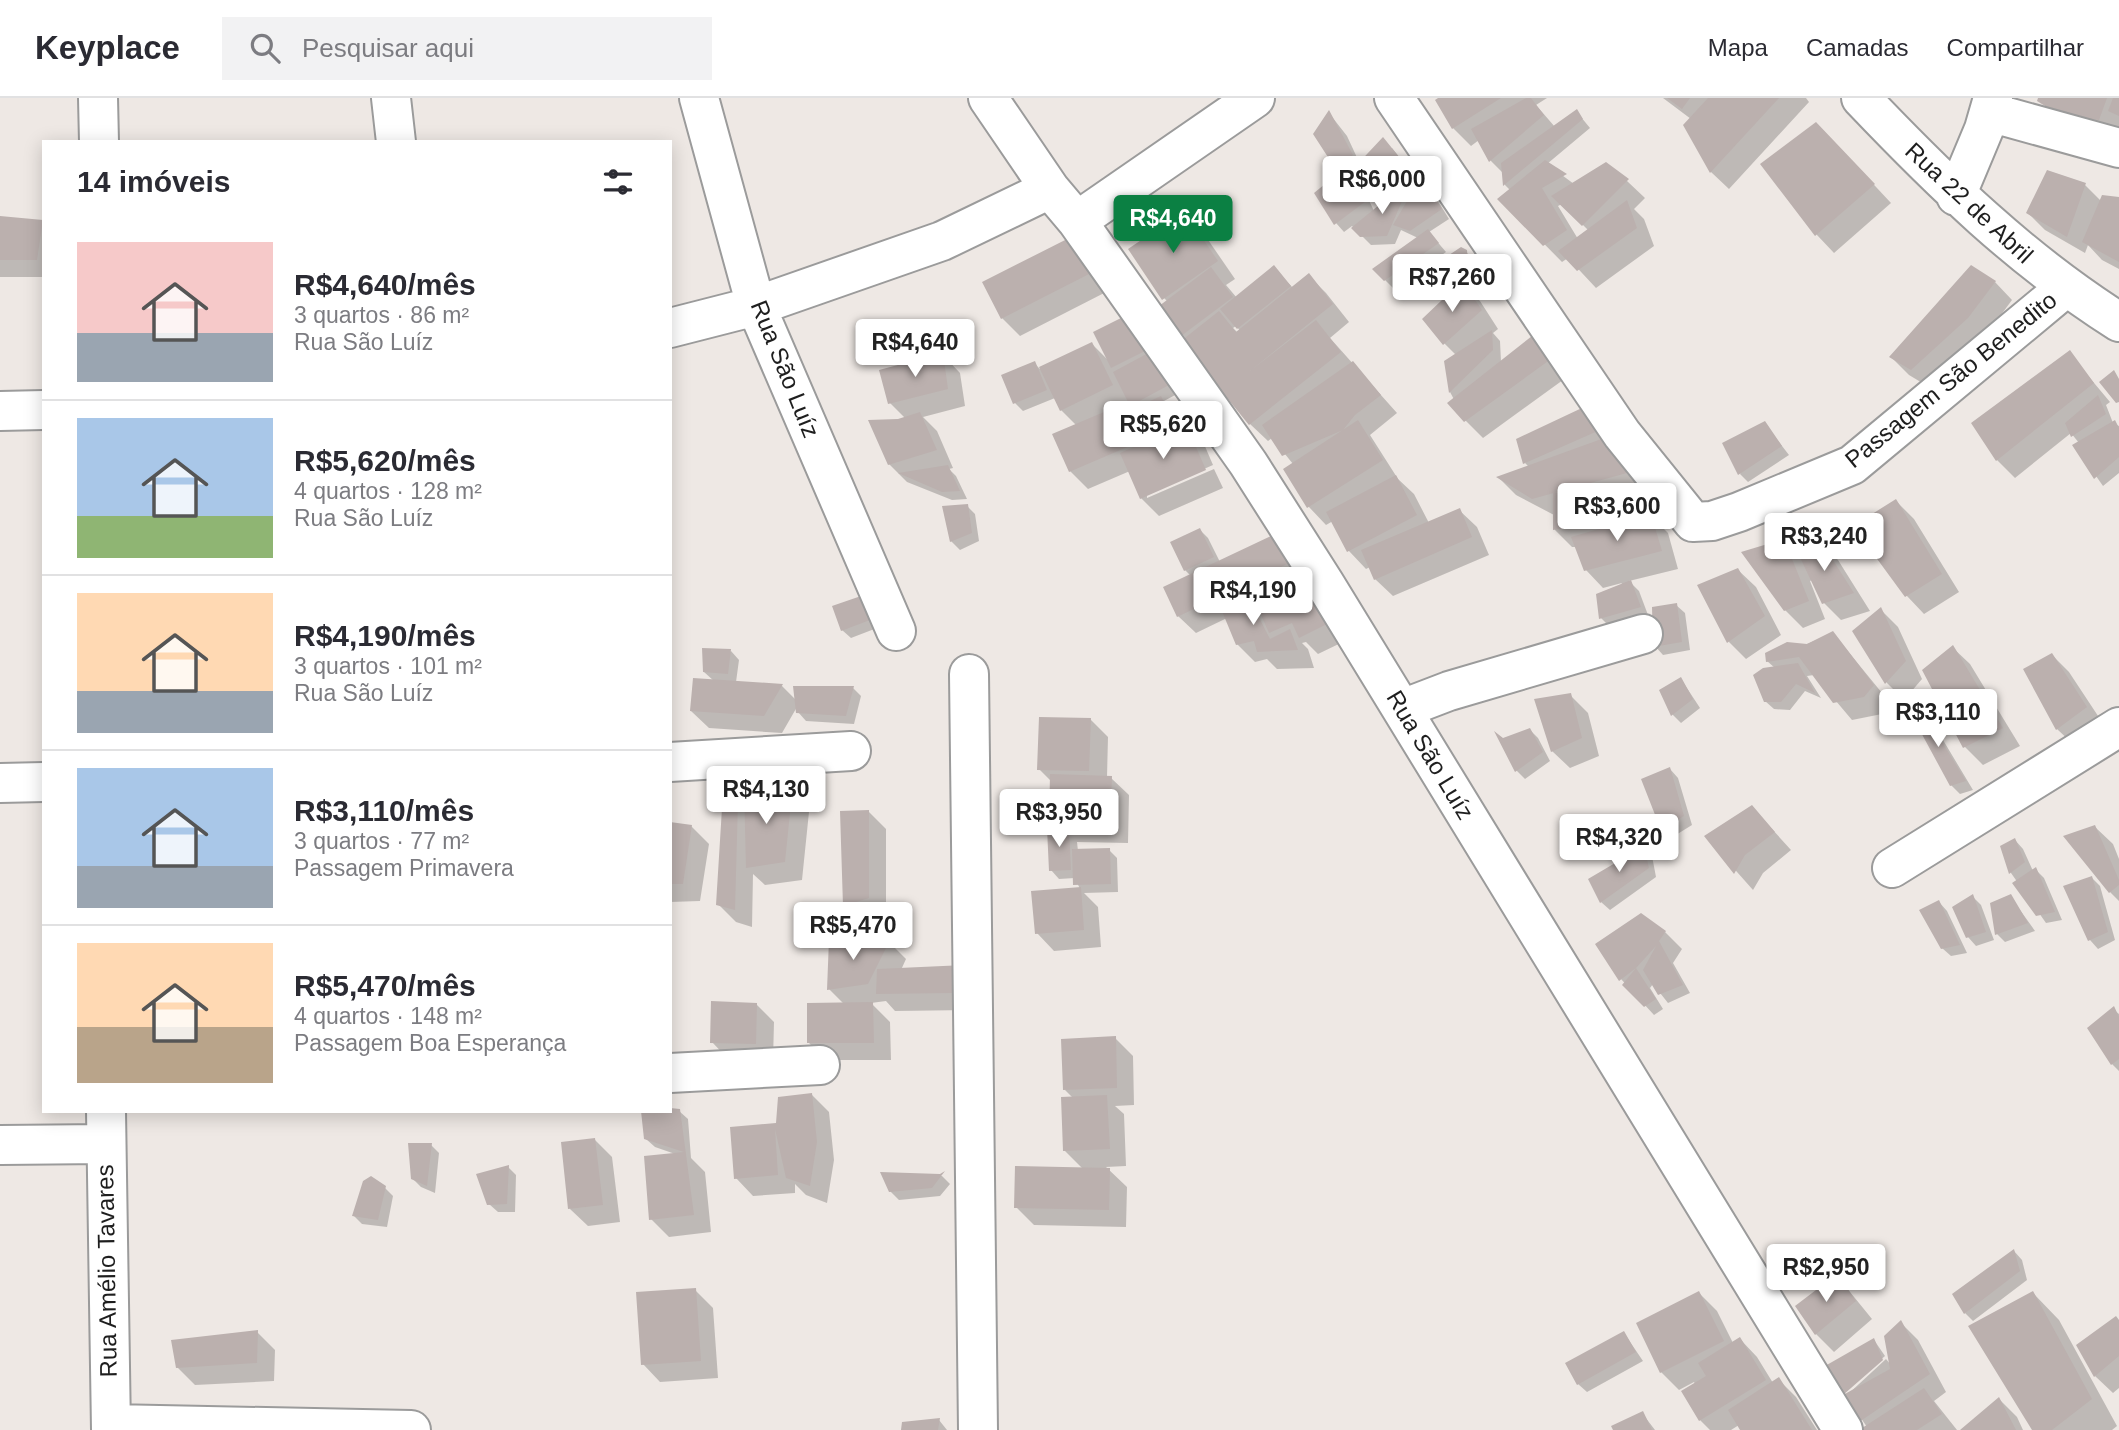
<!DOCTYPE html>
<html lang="pt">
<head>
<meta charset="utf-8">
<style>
  body { margin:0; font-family:Helvetica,sans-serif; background:#f2f2f3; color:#2b2b33; height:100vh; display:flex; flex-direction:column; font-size:26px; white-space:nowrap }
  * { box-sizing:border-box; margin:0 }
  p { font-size:23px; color:#7c7c81 }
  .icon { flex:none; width:38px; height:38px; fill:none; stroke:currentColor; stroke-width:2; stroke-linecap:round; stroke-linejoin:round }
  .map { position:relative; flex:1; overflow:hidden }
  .details { position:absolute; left:42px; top:42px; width:630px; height:973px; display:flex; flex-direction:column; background:#fff; border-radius:0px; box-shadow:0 4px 18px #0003 }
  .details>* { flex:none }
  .price { position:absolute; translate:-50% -60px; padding:0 16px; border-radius:7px; background:#fff; color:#222; font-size:23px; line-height:46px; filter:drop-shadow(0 2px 4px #0008) }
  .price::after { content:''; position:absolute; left:50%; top:42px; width:21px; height:16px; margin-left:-10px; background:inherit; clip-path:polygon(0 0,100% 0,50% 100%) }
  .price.current { background:#0b8043; color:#fff }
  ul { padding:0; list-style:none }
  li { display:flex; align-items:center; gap:21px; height:175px; padding:0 35px }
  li+li { border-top:2px solid #e1e1e2 }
  li span { display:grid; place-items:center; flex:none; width:196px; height:140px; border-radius:0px; color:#555 }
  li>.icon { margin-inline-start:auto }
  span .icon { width:84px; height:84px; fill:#fffc; stroke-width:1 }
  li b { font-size:30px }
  h2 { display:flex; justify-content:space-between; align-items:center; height:84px; padding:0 35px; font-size:30px }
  header { display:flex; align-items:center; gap:42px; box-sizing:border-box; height:98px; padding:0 35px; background:#fff; border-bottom:2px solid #e1e1e2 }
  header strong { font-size:33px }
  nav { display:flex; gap:38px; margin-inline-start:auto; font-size:24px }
  .search { width:490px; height:63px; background:#f2f2f3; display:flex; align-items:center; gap:18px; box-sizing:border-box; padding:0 24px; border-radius:0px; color:#7c7c81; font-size:26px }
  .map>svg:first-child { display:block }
  .shadow { fill:#0003; fill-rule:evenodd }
  .building { fill:#bbb0ae }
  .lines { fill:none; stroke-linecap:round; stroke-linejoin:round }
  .minor-casing { stroke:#9b9b9b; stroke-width:42 }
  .minor { stroke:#fff; stroke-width:38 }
  .labels { text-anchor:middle; stroke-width:5; stroke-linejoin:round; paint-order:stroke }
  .street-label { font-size:24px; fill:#1e1e1e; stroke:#fff }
</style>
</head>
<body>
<header>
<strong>Keyplace</strong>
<div class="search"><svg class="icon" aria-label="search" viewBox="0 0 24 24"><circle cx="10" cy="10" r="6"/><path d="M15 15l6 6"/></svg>Pesquisar aqui</div>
<nav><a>Mapa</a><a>Camadas</a><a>Compartilhar</a></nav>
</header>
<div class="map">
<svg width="2119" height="1332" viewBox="0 0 2119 1332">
  <rect width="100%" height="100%" fill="#eee8e4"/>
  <path class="shadow" d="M1441,0h106l-11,7 19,22 21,-16 14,17 -43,36 27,20 53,-3 18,17 -11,11 10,10 10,27 -58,42 -28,-30 -6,4 -62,-63 10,-9 -5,-5 -1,-11 -13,-13 -12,-21 -8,6 -18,-18zM1562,106l27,27 -11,8 -20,-33z
    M1663,0h143l3,4 -80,87 -18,-17 -25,-47 5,-6z
    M2040,0h79v33l-62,-13z
    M1329,15l18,23 13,28 32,-16 23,29 -4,3 7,6 4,-6 8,8 19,31 -20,13 17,20 -52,37 -20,-20 44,-31 -17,-8 -6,14 -24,1 -19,-19 -8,6 -8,-9 6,-51 -6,-5zM1358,79l22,25 8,-6 1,3 -15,12z
    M1834,44l57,61 -57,50 -17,-18 -54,-71z
    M2085,87l16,16 18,-2v70l-17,-9 -14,-15 -3,8 -40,-23 -17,-17z
    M1184,115l18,18 33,48 -9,6 11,13 37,-30 19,20 16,-12 17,17 23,29 -19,16 67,75 -27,22 28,44 16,15 15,29 30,-13 18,17 12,28 -96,41 -18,-17 -5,-12 -4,2 -17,-18 -16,-30 -7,4 -17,-18 -24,-38 8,-5 -21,-26 -4,3 -18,-17 -88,-117 6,-5 -4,-4zM1236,228l7,8 -2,2 -8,-8z
    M0,119l44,7v53h-44z
    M1075,140l35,52 -90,46 -18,-18z
    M1466,154l9,9 1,12 -46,26 -9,-8z
    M1995,184l17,18 -26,35 -57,52 -20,-12 -18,-18z
    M1462,186l18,17 18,28 -5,4 7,8 1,21 33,-25 40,35 -91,66 -18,-18 -15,-28 -4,-30 10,-7 -12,-12z
    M1130,217l47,79 -13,7 16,28 6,-3 18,18 9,21 -66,29v4l67,-29 9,19 -64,28 -18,-18 -11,-27 -42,18 -18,-18 7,-45 -16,-16 -6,-12 -32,13 -8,-8 19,-40 6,6 52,-25 15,15zM1130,304l6,7 -7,4 -6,-7z
    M2069,255l41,49 -4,3 7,18 6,3v47l-16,13 -28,-40 4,-3 -8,-10 -56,45 -18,-18 -24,-37z
    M943,257l17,18 5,33 -42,11 14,14 16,37 -4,1 7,7 11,23 -15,1 -45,-18 -18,-18 17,-45 -16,-16z
    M1584,311l59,81 -36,10 9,8 3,17 32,-9 17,17 10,36 -49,12 10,10 9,24 -39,11 -8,-8 21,-35 -19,5 -17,-18 -9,-23h-5l-17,-17 -1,-15 -38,-20 -17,-17 30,-11 -4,-4z
    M1765,326l24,31 -41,27 -8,-8z
    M1896,403l18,18 45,73 -35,22 -17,-18 -51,-69z
    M967,408l8,8 4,27 -19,9 -9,-9z
    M1200,432l8,8 12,24 55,-26 72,104 -29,14 -12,-12 -4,1 6,6 6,19 -37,1 -10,-10 -12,3 -18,-18 -10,-26 -31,15 -18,-17 13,-40 -6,-6z
    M1783,443l19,19 18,-18 18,18 32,51 -29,9 -17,-17 -12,-23 -2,1 15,38 -22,9 -18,-18z
    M1738,472l18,17 25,48 -35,24 -17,-17z
    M861,500l16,30 -26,10 -9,-8z
    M1676,507l9,8 5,37 -27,5 -8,-9z
    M1881,512l17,17 24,52 -18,21 -17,-17 -33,-52z
    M1833,535l58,71 -9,10 -30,6 -38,-45 -7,1 14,22 -16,-7 -15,19 -16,-1 -9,-8 10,-33 -8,-7z
    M1952,549l18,17 50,82 -37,19 -18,-18 -41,-77z
    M731,553l8,9 -3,22 46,4 14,14 57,-12 8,8 -7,28 -48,-3 -8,-9 -1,-5 -15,26 -73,-5 -18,-17 23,-30 -10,-9z
    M2052,557l17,17 35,53 -29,21 -18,-17z
    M1681,581l19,29 -19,15 -8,-8 -12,-24z
    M1570,597l18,18 11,43 -29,12 -18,-17z
    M1922,613l9,9 42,70 -13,4 -9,-9z
    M1090,621l18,18 -1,40 4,1 18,17 -1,48 -51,-1 1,9 31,-1 8,8 1,34 -34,1 14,14 3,40 -47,4 -17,-18 43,-44 -5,-11 -16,1 -8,-9 5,-41 -5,-5 1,-42 -13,-13z
    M1530,632l8,8 12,23 -25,18 -8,-8 -14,-31z
    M1670,671l8,9 14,47 -21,13 -9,-9 -18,-49z
    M792,697l17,17 -7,68 -37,5 -12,-11 -1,53 -16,-5 -18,-18 20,-101 8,9z
    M1752,709l39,43 -28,23 -10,17 -47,-53z
    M868,713l18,18v86l-23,8 -18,-17 -4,-94z
    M670,725l21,3 18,18 -9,57 -30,1z
    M2095,729l18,17 6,15v42l-9,-9z
    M2015,742l8,9 10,22 3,-1 8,8 18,42 -16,3 -35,-50 -9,-26z
    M1644,750l8,8 4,21 -46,33 -9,-8z
    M2092,780l8,8 15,54 -17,9 -8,-9 -25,-53z
    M2010,798l25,35 -30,11 -8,-8z
    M1973,799l8,8 13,35 -18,6 -8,-9 -14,-29z
    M1939,804l8,9 20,42 -16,3 -9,-8z
    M1665,834l17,17 -9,14 17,30 -22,10 -15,-19 -3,4 13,21 -9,6 -33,-36z
    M889,844l17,17 -5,11 63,-3 7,43 -76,1 -9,-10 -15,2 19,19 1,38h-65l-18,-18 36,-38 -15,-15z
    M756,906l18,18 -1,39 -44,-1 -17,-18z
    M2113,911l6,5v57l-7,-7z
    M1115,940l18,18 1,49 -19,1 9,8 2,52 -20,1 21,20 -1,40 -92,-2 -18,-18 67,-38 -19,-19 9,-52 -8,-8z
    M812,997l17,17 5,48 -7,43 -21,-8 -11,-11v9l-42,3 -17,-18 41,-53z
    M670,1013h9l9,8 3,39 14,14 6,60 -42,5 -18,-18 27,-64 -23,-8 -9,-8z
    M595,1042l17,17 8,65 -32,4 -18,-17z
    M431,1047l8,8 -4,40 -14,-6 -9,-9z
    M508,1069l8,8 -1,37h-17l-9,-8z
    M883,1076l59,2 8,8 -10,12 -41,4 -9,-9z
    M385,1090l8,8 -6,31 -25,-3 -8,-8z
    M2014,1153l8,9 5,20 -54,41 -8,-8z
    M1837,1178l35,43 -38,33 -18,-18 -19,-28z
    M695,1192l18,18 5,70 -58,4 -17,-18z
    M1699,1195l18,18 16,32 7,-4 17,18 16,26 6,-3 17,17 21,33h-75l-3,-5 -8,5h-21l-10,-10 -17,-28 12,-8 -1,-2 -15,8 -18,-18z
    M2033,1195l26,27 58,106 -5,4h-78z
    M2119,1224v66l-6,5 -18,-17z
    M1901,1225l17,17 28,52 -12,9 23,29h-95l5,-3 -21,-31 40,-37 5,6z
    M257,1234l18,18 -1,31 -79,4 -18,-18z
    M1624,1235l19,28 -56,31 -9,-8z
    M1874,1242l11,16 -41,36z
    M1999,1301l18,18 6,13h-61z
    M1642,1315l13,17h-40z
    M939,1322l8,10h-44z"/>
  <path class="building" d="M1438,0h63l-49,31 -17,-29z
    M1526,0h5l13,17 -55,47 -18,-33z
    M1667,0h23l-8,11z
    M1708,0h71l-69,75 -27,-48z
    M2038,0h69l-8,22 -41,-6 -21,-13z
    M2113,0h6v18l-11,-5z
    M1577,11l6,10 -80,67 -2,-23z
    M1329,12l24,45 -18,13 -22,-34z
    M1816,24l59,62 -60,52 -55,-72z
    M1383,39l25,31 -38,27 -18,-25z
    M1545,62l22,14 -25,14 25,42 -24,16 -46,-47z
    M1606,64l23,17 -47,47 -31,-30z
    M1348,67l18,36 -32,24 -20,-32z
    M2047,72l39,13 -19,54 -41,-24z
    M1421,79l21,32 -32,22 -17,-6z
    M1412,80l-25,58 -27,1 -9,-9z
    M2102,97l17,2v65l-37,-20z
    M1627,102l10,28 -60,43 -19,-20z
    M1184,113l34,50 -56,39 -34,-51z
    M0,118l43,4 -6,40h-37z
    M1428,131l11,14 -55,38 -12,-12z
    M1075,137l18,37 -92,47 -19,-37z
    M1461,149l6,3 1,14 -48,28 -7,-13z
    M1274,167l17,21 -54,43 -17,-20z
    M1971,167l25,16 -28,37 -57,52 -22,-13z
    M1211,169l22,30 -52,39 -22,-30z
    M1309,175l24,31 -83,67 66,-51 25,32 -92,73 -68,-84 38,-30 17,21z
    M1462,183l20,29 -39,35 -21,-26z
    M1131,215l18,36 -38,19 -18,-36z
    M1492,232l1,20 -44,43 -5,-32z
    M1532,238l26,18 -94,68 -17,-19z
    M1092,244l21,43 -53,26 -21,-44z
    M2070,252l24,33 -98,78 -25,-38z
    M1152,253l17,34 -39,21 -17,-34z
    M943,255l5,36 -60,15 -9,-34z
    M1035,263l12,29 -34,14 -12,-29z
    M1353,263l28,34 -26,20 -12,15 -61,26 -20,-31z
    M2114,272l5,9v23l-3,1 -17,-21z
    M2098,297l8,19 -35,23 -6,-14z
    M1161,298l14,29 -33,15 -14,-29z
    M1123,306l16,38 -70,30 -17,-38z
    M1584,309l16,23 -77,34 -7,-25z
    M920,314l17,38 -49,15 -20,-45 30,-1z
    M1358,322l25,40 -76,48 -24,-39z
    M2115,322l4,8v29l-25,22 -22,-34z
    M1765,323l17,25 -44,29 -16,-32z
    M1186,326l20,46 -66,29 -20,-46z
    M1607,339l20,36 -95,26 -36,-22z
    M948,367l12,26 -18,1 -44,-19z
    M1396,377l21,40 -70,37 -21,-40z
    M1599,391l7,33 -53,8v-37z
    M1896,401l46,75 -37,23 -52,-71z
    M968,406l4,29 -22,9 -8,-36z
    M1460,410l12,29 -98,43 -13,-30z
    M1651,416l11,37 -78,20 -13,-34z
    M1200,430l14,29 -30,14 -14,-29z
    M1275,436l14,29 -112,54 -14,-30z
    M1784,441l25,62 -25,10 -43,-59z
    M1820,442l34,53 -32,11 -25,-53z
    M1305,469l26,55 -32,16 -7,-15 -23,10 -18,-41z
    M1738,470l27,48 -38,27 -30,-58z
    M1631,482l10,27 -42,12 -3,-25z
    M1246,494l24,47 20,-10 8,21 -41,2 -3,-11 -18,4 -17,-41z
    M861,498l9,24 -29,11 -9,-25z
    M1677,505l5,39 -29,5 -1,-40z
    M1881,509l25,54 -21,23 -33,-53z
    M1833,533l41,54 -10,12 -31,6 -34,-46 -33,5 -1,-9 22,-11 20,2z
    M1953,547l50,83 -40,20 -41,-78z
    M702,550l29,1 -3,25 -25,-2z
    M2052,555l35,54 -31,23 -33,-61z
    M1798,565l17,30 -19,-9 -15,18h-17l-11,-27 10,-7z
    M1681,579l12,22 -22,17 -12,-26z
    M693,580l90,6 -19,32 -74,-5z
    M793,588h61l-8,30 -50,-3z
    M1571,595l11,45 -31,14 -17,-53z
    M1922,611l44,72 -16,5 -39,-72z
    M1039,619l52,1 -2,53 -52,-1z
    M1530,630l13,24 -28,20 -21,-41 9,7z
    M1670,669l14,49 -23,14 -20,-51z
    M1050,676l62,2 -2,50 -61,-1z
    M744,688l48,7 -7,69 -39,6z
    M738,703l-3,109 -19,-5 6,-97z
    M1752,707l23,27 -30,23 -11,19 -30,-38z
    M869,712v88l-26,8 -3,-95z
    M670,724l22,3 -9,59h-13z
    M2095,727l24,55v5l-10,8 -46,-57z
    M1069,729l2,43 -22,1 -2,-43z
    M2015,740l10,24 -16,12 -9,-28z
    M1644,748l5,22 -49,35 -12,-24z
    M1110,750l1,36 -38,1 -1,-36z
    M2036,769l19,45 -19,4 -24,-33z
    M2092,778l16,56 -20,9 -25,-55z
    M1081,789l3,43 -49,4 -4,-43z
    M1973,796l13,38 -20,6 -14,-31z
    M2011,796l17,29 -33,12 -5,-32z
    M1939,802l21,45 -19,4 -22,-39z
    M1641,815l25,18 -7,10 24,44 -25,10 -15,-25 13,-24 -20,22 20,31 -12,8 -22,-22 14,-17 -17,13 -24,-37z
    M829,841l61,1 -22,44 -41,6z
    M965,867l-12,28 -77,1 1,-25z
    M711,903l46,2 -1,41 -46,-1z
    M873,904l1,41h-67v-40z
    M2114,908l5,11v42l-8,6 -24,-37z
    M1116,938l1,52 -54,2 -2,-51z
    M812,995l5,49 -7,44 -24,-8 -11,-49 3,46 -44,4 -4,-52 46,-4 2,-26z
    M1107,997l3,54 -47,2 -2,-54z
    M670,1010l10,1 14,106 -45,5 -5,-64 40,-4 -40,-13 -3,-28h29z
    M595,1040l8,67 -35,4 -7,-67z
    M408,1045h24l-5,43 -16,-7z
    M509,1067l-2,39 -20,1 -11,-31z
    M1015,1068l95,2 -1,42 -95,-2z
    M945,1073l-13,17 -43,4 -9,-20 60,2z
    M371,1078l15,10 -8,34 -26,-4 11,-35z
    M2014,1151l6,22 -56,43 -12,-20z
    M1837,1176l19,27 -41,34 -20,-29z
    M696,1190l5,73 -60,4 -5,-73z
    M1699,1193l25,50 -64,32 -24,-50z
    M2033,1193l59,108 -40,31h-20l-64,-104z
    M2116,1218l3,4v36l-25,21 -18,-32z
    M1901,1222l29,54 -71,48 -34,-56 49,-28 9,22 -40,35 47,-26 -6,-33z
    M258,1232l-1,33 -81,5 -5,-28z
    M1624,1233l12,21 -59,33 -12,-22z
    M1740,1239l26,43 -67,41 -18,-30 25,-15 -8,-13z
    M1779,1279l33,53h-72l-12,-20z
    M1924,1290l18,26 -25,16h-58z
    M1999,1299l17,33h-56z
    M1643,1313l9,19h-39l-2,-4z
    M940,1320l-2,12h-37l1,-8z"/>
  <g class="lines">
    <defs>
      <path id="minor" d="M98,0l1,44
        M391,0l5,44
        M699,0l57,208 140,325
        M988,0l62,91 27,32 171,242 77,121 518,846
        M1394,0l228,336 71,88 19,-1 27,-9 113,-47 213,-177
        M1861,0c80,84 160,162 258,224
        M1989,14l130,36
        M1956,98l28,-67 9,-31
        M1077,123l178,-123
        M670,230l86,-22 186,-65 108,-52
        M0,313l44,-1
        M969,576l9,756
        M1402,611l47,-18 194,-57
        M670,664l181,-11
        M0,685l44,-1
        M1892,770l227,-141
        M670,975l150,-8
        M106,1013l5,319
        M0,1047l104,-1
        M111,1326l300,6"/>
    </defs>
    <use href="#minor" class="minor-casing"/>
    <use href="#minor" class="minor"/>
  </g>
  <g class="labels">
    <g class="street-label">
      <text transform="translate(1969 105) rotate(43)" y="8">Rua 22 de Abril</text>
      <text transform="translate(785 271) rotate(68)" y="8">Rua São Luíz</text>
      <text transform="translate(1951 282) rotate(-39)" y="8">Passagem São Benedito</text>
      <text transform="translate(1430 657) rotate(59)" y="8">Rua São Luíz</text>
      <text transform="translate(107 1173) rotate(-91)" y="8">Rua Amélio Tavares</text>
    </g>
  </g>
</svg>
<b class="price" style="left:1382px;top:118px">R$6,000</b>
<b class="price current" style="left:1173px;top:157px">R$4,640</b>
<b class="price" style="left:1452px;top:216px">R$7,260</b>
<b class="price" style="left:915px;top:281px">R$4,640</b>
<b class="price" style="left:1163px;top:363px">R$5,620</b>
<b class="price" style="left:1617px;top:445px">R$3,600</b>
<b class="price" style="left:1824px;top:475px">R$3,240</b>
<b class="price" style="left:1253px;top:529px">R$4,190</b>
<b class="price" style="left:1938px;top:651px">R$3,110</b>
<b class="price" style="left:766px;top:728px">R$4,130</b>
<b class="price" style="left:1059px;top:751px">R$3,950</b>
<b class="price" style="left:1619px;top:776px">R$4,320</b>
<b class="price" style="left:853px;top:864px">R$5,470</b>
<b class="price" style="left:1826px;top:1206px">R$2,950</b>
<section class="details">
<h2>14 imóveis<svg class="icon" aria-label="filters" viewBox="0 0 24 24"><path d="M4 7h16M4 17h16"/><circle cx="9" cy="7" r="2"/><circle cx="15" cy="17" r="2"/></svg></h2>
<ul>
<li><span style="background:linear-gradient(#f6c9c9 65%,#9aa5b1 0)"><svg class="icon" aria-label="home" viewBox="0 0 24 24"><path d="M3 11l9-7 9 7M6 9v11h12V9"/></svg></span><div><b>R$4,640/mês</b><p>3 quartos · 86 m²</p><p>Rua São Luíz</p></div></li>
<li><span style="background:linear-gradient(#a9c7e8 70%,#8fb573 0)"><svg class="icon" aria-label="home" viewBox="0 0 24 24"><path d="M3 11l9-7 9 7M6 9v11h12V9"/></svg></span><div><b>R$5,620/mês</b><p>4 quartos · 128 m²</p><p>Rua São Luíz</p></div></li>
<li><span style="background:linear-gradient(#ffd9b3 70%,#9aa5b1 0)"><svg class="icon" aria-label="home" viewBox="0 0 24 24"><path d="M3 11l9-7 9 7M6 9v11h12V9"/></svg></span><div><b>R$4,190/mês</b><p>3 quartos · 101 m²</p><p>Rua São Luíz</p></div></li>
<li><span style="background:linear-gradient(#a9c7e8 70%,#9aa5b1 0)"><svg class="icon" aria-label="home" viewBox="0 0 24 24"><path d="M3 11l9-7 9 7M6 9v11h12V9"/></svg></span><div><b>R$3,110/mês</b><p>3 quartos · 77 m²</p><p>Passagem Primavera</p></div></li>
<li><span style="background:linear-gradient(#ffd9b3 60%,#b9a48a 0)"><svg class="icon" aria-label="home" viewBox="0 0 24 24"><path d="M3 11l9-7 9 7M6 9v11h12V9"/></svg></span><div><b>R$5,470/mês</b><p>4 quartos · 148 m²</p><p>Passagem Boa Esperança</p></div></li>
</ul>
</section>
</div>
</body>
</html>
